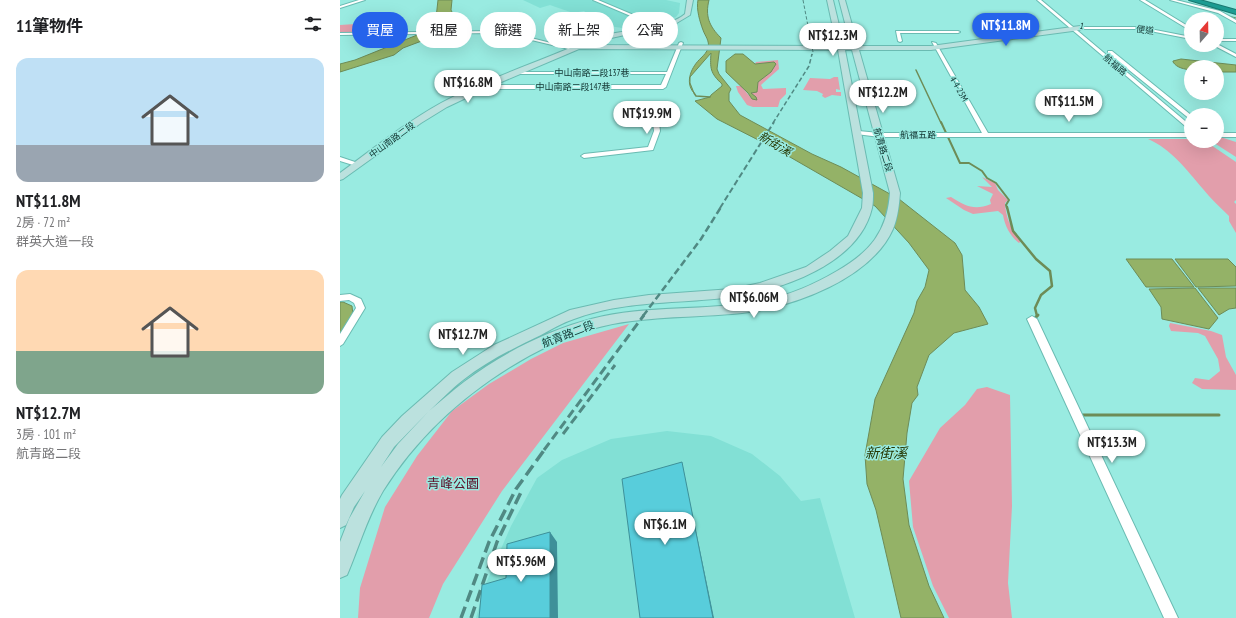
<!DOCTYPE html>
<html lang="zh-TW">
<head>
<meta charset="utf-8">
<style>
  body { margin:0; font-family:"PT Sans Narrow","Noto Sans TC",sans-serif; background:#f2f2f2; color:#202124; height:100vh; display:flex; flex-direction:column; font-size:15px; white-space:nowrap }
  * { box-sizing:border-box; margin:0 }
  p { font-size:13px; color:#757577 }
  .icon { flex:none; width:22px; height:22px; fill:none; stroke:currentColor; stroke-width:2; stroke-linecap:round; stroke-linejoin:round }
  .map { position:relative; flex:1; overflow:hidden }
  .sheet { display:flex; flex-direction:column; background:#fff; width:340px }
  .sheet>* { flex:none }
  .banner { position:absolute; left:12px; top:12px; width:380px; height:36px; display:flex; gap:8px }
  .needle { width:26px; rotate:20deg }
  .buttons { position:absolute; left:844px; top:12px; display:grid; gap:8px }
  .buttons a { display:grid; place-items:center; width:40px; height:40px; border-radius:50%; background:#fff; box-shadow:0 4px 16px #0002; font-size:20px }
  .price { position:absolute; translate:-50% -34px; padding:0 9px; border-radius:14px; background:#fff; color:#222; font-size:13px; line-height:26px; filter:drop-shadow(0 1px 2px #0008) }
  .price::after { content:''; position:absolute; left:50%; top:24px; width:12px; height:9px; margin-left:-6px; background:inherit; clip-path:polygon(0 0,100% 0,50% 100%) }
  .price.current { background:#2563eb; color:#fff }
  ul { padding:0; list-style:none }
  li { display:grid; align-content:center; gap:8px; height:212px; padding:0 16px }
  li span { display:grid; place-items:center; height:124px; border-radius:12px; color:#555 }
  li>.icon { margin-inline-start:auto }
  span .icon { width:72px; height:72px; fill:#fffc; stroke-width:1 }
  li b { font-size:17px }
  h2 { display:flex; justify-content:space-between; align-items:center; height:48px; padding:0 16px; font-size:17px }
  .chip { padding:0 14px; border-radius:18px; background:#fff; box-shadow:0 4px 16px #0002; font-size:14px; line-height:36px }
  .chip.current { background:#2563eb; color:#fff }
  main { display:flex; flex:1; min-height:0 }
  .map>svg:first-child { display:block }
  .built { fill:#82e0d5 }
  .green { fill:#e29eab }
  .water { fill:#94b267; stroke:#6d8c57 }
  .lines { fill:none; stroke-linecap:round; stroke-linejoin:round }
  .stream-far4 { stroke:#6d8c57; stroke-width:1 }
  .stream-far3 { stroke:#6d8c57; stroke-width:1.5 }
  .stream-far2 { stroke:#6d8c57; stroke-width:2 }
  .stream-far1 { stroke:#6d8c57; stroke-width:2.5 }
  .stream { stroke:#6d8c57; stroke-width:3 }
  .street-casing { stroke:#6abbb2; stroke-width:2 }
  .secondary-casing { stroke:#6abbb2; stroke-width:2 }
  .highway-casing { stroke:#187870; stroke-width:2 }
  .street { fill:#fff; fill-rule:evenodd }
  .secondary { fill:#bbe1de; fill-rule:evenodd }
  .highway { fill:#1c9c92; fill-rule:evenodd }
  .rail-far5 { stroke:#508983; stroke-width:1; stroke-dasharray:3.5 2; stroke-linecap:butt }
  .rail-far4 { stroke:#508983; stroke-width:1.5; stroke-dasharray:4.5 2.5; stroke-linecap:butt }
  .rail-far3 { stroke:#508983; stroke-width:2; stroke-dasharray:6 3; stroke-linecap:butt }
  .rail-far2 { stroke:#508983; stroke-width:2.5; stroke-dasharray:7 3.5; stroke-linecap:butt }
  .rail-far1 { stroke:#508983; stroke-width:3; stroke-dasharray:9 4.5; stroke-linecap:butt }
  .rail { stroke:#508983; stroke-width:3.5; stroke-dasharray:12 5.5; stroke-linecap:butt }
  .shaded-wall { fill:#3e9099 }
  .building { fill:#58cddb; stroke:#3e9099 }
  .labels { text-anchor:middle; stroke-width:3; stroke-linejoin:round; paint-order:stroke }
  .far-street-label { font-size:9px; fill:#113431; stroke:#99ebe1 }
  .street-label { font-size:11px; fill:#113431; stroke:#99ebe1 }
  .water-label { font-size:12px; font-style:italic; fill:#253600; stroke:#99ebe1 }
  .near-park-label { font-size:13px; fill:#5d112a; stroke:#99ebe1 }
  .near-water-label { font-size:14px; font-style:italic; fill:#253600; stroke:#99ebe1 }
</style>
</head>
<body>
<main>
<section class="sheet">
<h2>11筆物件<svg class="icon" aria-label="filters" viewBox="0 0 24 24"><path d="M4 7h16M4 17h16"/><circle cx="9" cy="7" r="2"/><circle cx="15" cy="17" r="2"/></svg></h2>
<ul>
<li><span style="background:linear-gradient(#bfe0f5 70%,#9aa5b1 0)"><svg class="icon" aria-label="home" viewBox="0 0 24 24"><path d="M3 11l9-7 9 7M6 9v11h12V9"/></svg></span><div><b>NT$11.8M</b><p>2房 · 72 m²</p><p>群英大道一段</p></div></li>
<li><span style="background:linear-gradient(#ffd9b3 65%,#7fa58c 0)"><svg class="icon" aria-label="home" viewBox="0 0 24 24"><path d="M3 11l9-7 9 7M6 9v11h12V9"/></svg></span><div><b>NT$12.7M</b><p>3房 · 101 m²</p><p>航青路二段</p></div></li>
</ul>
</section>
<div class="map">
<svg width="896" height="618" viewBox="0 0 896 618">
  <rect width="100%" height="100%" fill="#99ebe1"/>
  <path class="built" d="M183,0h68l59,25 -4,2 -17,2 -40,-6 4,-5 -9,-7 -11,2 -23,-8 -10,3z
    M257,0h69l14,3 -1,10 -3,4 -18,7z
    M327,431l44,5 41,18 28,22 21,25 19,-3 35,120h-379l8,-30 27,-62 26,-48 25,-18 49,-21z"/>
  <path class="green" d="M47,22v3l-10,8h-37v-8z
    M438,60l1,9 -18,16 2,4 23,-1v6l-6,6 -2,7h-25l-6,-2 -9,-13 -2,-6h5l11,13 -1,-5 7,-12 13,-10 3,-10 -19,2 1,-2z
    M494,77h4l2,13 -4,-1v3h5v4l-9,-1 -7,3 -3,-2 1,-2 -6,-3 -14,-1 7,-12 20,1z
    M877,136l19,6v15l-25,-16h6z
    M808,139h43v2h14l31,21v38l-2,2 2,2v29l-7,-12v-5c-9,-9 -18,-17 -26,-27 -17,-20 -32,-40 -55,-50z
    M642,177l13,6 3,7 10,10 -3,3c1,16 6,26 16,38l-2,2c-9,-7 -14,-17 -16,-28l-5,-4 -25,3 -9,-4 -18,-12 5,-1c15,9 23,14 40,7l-1,-4 3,-6 -16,-8 15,1z
    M830,323l41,8 11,4 4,22 10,18v15l-34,-1 -10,-6 3,-5 14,2 11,-9 -2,-12 -13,-23 -7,-3 -27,-2 -2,-5z
    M289,324l-127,167 -59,93 -14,34h-71l2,-30 25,-81 32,-51 35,-45 37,-27 42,-25 32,-16z
    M647,387l23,8 2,111 -4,77 4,35h-63l-16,-32 -20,-59 -4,-46 31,-53 25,-23 12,-16z"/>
  <path class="water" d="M98,0h14l-1,10 7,14 -7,6 -48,18 -9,7 -54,17v-8l15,-4 82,-33 4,-5 -5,-4z
    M358,0h11c-4,16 0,26 12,38l-4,31 2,5 12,15 -2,4v8l11,14 72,39 29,13 58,32 56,44 7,12 3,35 14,17 9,17 -34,9 -25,22 -12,32 1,8 -6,8 -5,30 -4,46 6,46 20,61 15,32h-43l-25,-108 -9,-26 -2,-29 10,-56 39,-86 3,-12 8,-14 4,-17 -20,-27 -34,-37 -99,-57 -59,-30 -22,-18 15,-4 1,-2 11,-9v-2c-12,-11 -12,-16 -11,-31l-21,24v6l4,10c-10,-11 -2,-27 7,-35 3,-3 6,-6 7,-10 2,-7 -3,-12 -5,-18 -3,-8 -7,-21 -5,-30z
    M395,54h8l12,10 19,-2 2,2 -5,8 -13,10 -1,10 -6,1 5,4 1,3 -5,-1 -4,-6 -22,-21v-11z
    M841,59l55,6v7h-19v-5h-26v3c-7,-1 -14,-2 -18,-8v-1z
    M786,259h46l22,28h-48z
    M835,259h53l8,8v19l-40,1z
    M855,288l23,30 -9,11 -47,-10 -1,-12 -12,-18z
    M858,288h38v20l-7,1 -10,6z
    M0,302h3l9,4 1,9 -13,20z"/>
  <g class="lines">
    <path class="stream-far4" d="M885,15l11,3"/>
    <path class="stream-far3" d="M576,70l25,53
      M354,93l2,3 14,1"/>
    <path class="stream-far2" d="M601,122l19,41h9l13,8 5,7 9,5 13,17 -3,5 1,3"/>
    <path class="stream-far1" d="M667,207l6,24 23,28 14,12 2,15 -11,9 -6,13 2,8"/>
    <path class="stream" d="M696,320l-1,-2 3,-3
      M740,415h139"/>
    <defs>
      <path id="street" d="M19,0h6l-25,8v-2z
        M253,0h5l64,27 -3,1z
        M697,0h4l150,126v5z
        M800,0h5l46,28v3z
        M830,0h6l44,11 16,9v3l-18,-10z
        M740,27h60l51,10v2l-51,-10h-61z
        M153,31l26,4 56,14 -2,1 -54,-13 -26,-4 -153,2v-2z
        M556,31h62l2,1 -2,1h-58l2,8 -2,1 -2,-1z
        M877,39h19v2h-19z
        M341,42l2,1 -17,44 -3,2h-181l-3,-2 3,-2h179l5,-11h-151l-2,-1 2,-1h152l12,-29z
        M592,42l4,1 52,90h203v4h-311l-24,-3 -1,-1 3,-2 22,2h102z
        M877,44l19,10v3l-21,-11z
        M768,51h4l79,64v5l-83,-67z
        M316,121l3,2 1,8 -7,19 -69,8 -3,-2 3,-2 64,-7 6,-16 -1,-8z
        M877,133h19v4h-19z
        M0,157l15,5 1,1 -3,2 -13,-4z
        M10,294l11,5 4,9 -22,36 -3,2v-12l16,-26 -2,-5 -5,-3 -9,1v-6z
        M692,316l5,3 141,299h-14l-137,-299z"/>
      <path id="secondary" d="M347,0h6l-3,15 -15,9 -73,16 -14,5 249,1 -10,-46h6l11,46h7l-12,-46h6l13,46h73l149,-20 3,2 -3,2 -149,20h-72l41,143c-1,12 -2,24 -7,36 -22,50 -100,78 -151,84 -36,4 -73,3 -110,8 -27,3 -55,11 -80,23 -68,33 -128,82 -169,147 -16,27 -24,56 -36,84l-7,3v-36l9,-23 16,-28 -11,16 -8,18 -6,3v-29l2,-4 40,-58 20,-21 50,-44 42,-27 76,-35 44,-10 35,-5 83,-6 28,-6 46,-16 24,-16 18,-15 14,-28 1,-15 -25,-143 -259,-1 -94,40 -38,18 -26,16 -78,56 -3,1v-7c33,-24 65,-50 101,-70 41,-22 86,-37 129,-55l1,-2c10,-2 19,-7 29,-10 20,-5 72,-9 85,-22zM505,50h7l38,143c-3,39 -20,59 -53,78 -22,13 -47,24 -72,29 -58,12 -117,4 -174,19 -45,12 -90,35 -127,63 -12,9 -23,19 -35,29 11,-10 22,-22 34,-31 24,-19 51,-32 78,-45 11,-6 21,-12 33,-16 50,-19 105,-15 158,-22 50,-7 127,-33 140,-89 1,-5 1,-10 1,-15zM89,411l-31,33 -17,23 13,-20z"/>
      <path id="highway" d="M849,0h11l36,10v4z"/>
    </defs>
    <use href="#street" class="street-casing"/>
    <use href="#secondary" class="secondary-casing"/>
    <use href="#highway" class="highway-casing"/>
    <use href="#street" class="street"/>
    <use href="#secondary" class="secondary"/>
    <use href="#highway" class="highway"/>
    <path class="rail-far5" d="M463,0l10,52 -1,3"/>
    <path class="rail-far4" d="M433,123l36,-57 3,-12"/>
    <path class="rail-far3" d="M380,208l54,-86"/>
    <path class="rail-far2" d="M303,316l58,-77 20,-32"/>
    <path class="rail-far1" d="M223,434l52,-69
      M204,450l100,-135"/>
    <path class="rail" d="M121,618l28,-76 27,-53 29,-40
      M131,618l26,-76 25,-52"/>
  </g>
  <path class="shaded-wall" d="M342,462l2,11 30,145h-1z
    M210,532l7,10 1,76h-8z"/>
  <path class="building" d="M342,462l31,156h-73l-18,-139z
    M210,532v86h-71l3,-33 24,-7 1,-34z"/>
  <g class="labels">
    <g class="far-street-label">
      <text transform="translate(742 26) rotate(13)" y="3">1</text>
      <text transform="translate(805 30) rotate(7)" y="3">便道</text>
      <text transform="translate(775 65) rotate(40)" y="3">航福路</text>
      <text x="252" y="76">中山南路二段137巷</text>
      <text x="233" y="90">中山南路二段147巷</text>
      <text transform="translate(619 89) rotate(60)" y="3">4-4-25M</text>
      <text x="578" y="138">航福五路</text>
      <text transform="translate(52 140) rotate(-36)" y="3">中山南路二段</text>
      <text transform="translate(543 150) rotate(73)" y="3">航青路二段</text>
    </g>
    <g class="street-label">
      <text transform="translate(228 334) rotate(-21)" y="4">航青路二段</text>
    </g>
    <g class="water-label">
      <text transform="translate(435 144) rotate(31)" y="4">新街溪</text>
    </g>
    <g class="near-park-label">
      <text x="113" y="488">青峰公園</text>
    </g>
    <g class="near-water-label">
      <text x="546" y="458">新街溪</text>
    </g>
  </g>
</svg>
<div class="buttons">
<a><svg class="needle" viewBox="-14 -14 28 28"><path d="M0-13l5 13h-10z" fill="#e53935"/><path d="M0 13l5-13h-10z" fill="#757577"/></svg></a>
<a>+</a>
<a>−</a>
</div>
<b class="price current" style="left:666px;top:47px">NT$11.8M</b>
<b class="price" style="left:493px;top:57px">NT$12.3M</b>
<b class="price" style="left:128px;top:104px">NT$16.8M</b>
<b class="price" style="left:543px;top:114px">NT$12.2M</b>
<b class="price" style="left:729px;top:123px">NT$11.5M</b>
<b class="price" style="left:307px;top:135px">NT$19.9M</b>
<b class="price" style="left:414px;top:319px">NT$6.06M</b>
<b class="price" style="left:123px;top:356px">NT$12.7M</b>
<b class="price" style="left:772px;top:464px">NT$13.3M</b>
<b class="price" style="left:325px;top:546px">NT$6.1M</b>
<b class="price" style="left:181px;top:583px">NT$5.96M</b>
<div class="banner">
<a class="chip current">買屋</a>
<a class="chip">租屋</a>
<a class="chip">篩選</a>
<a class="chip">新上架</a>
<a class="chip">公寓</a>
</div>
</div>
</main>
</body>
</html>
